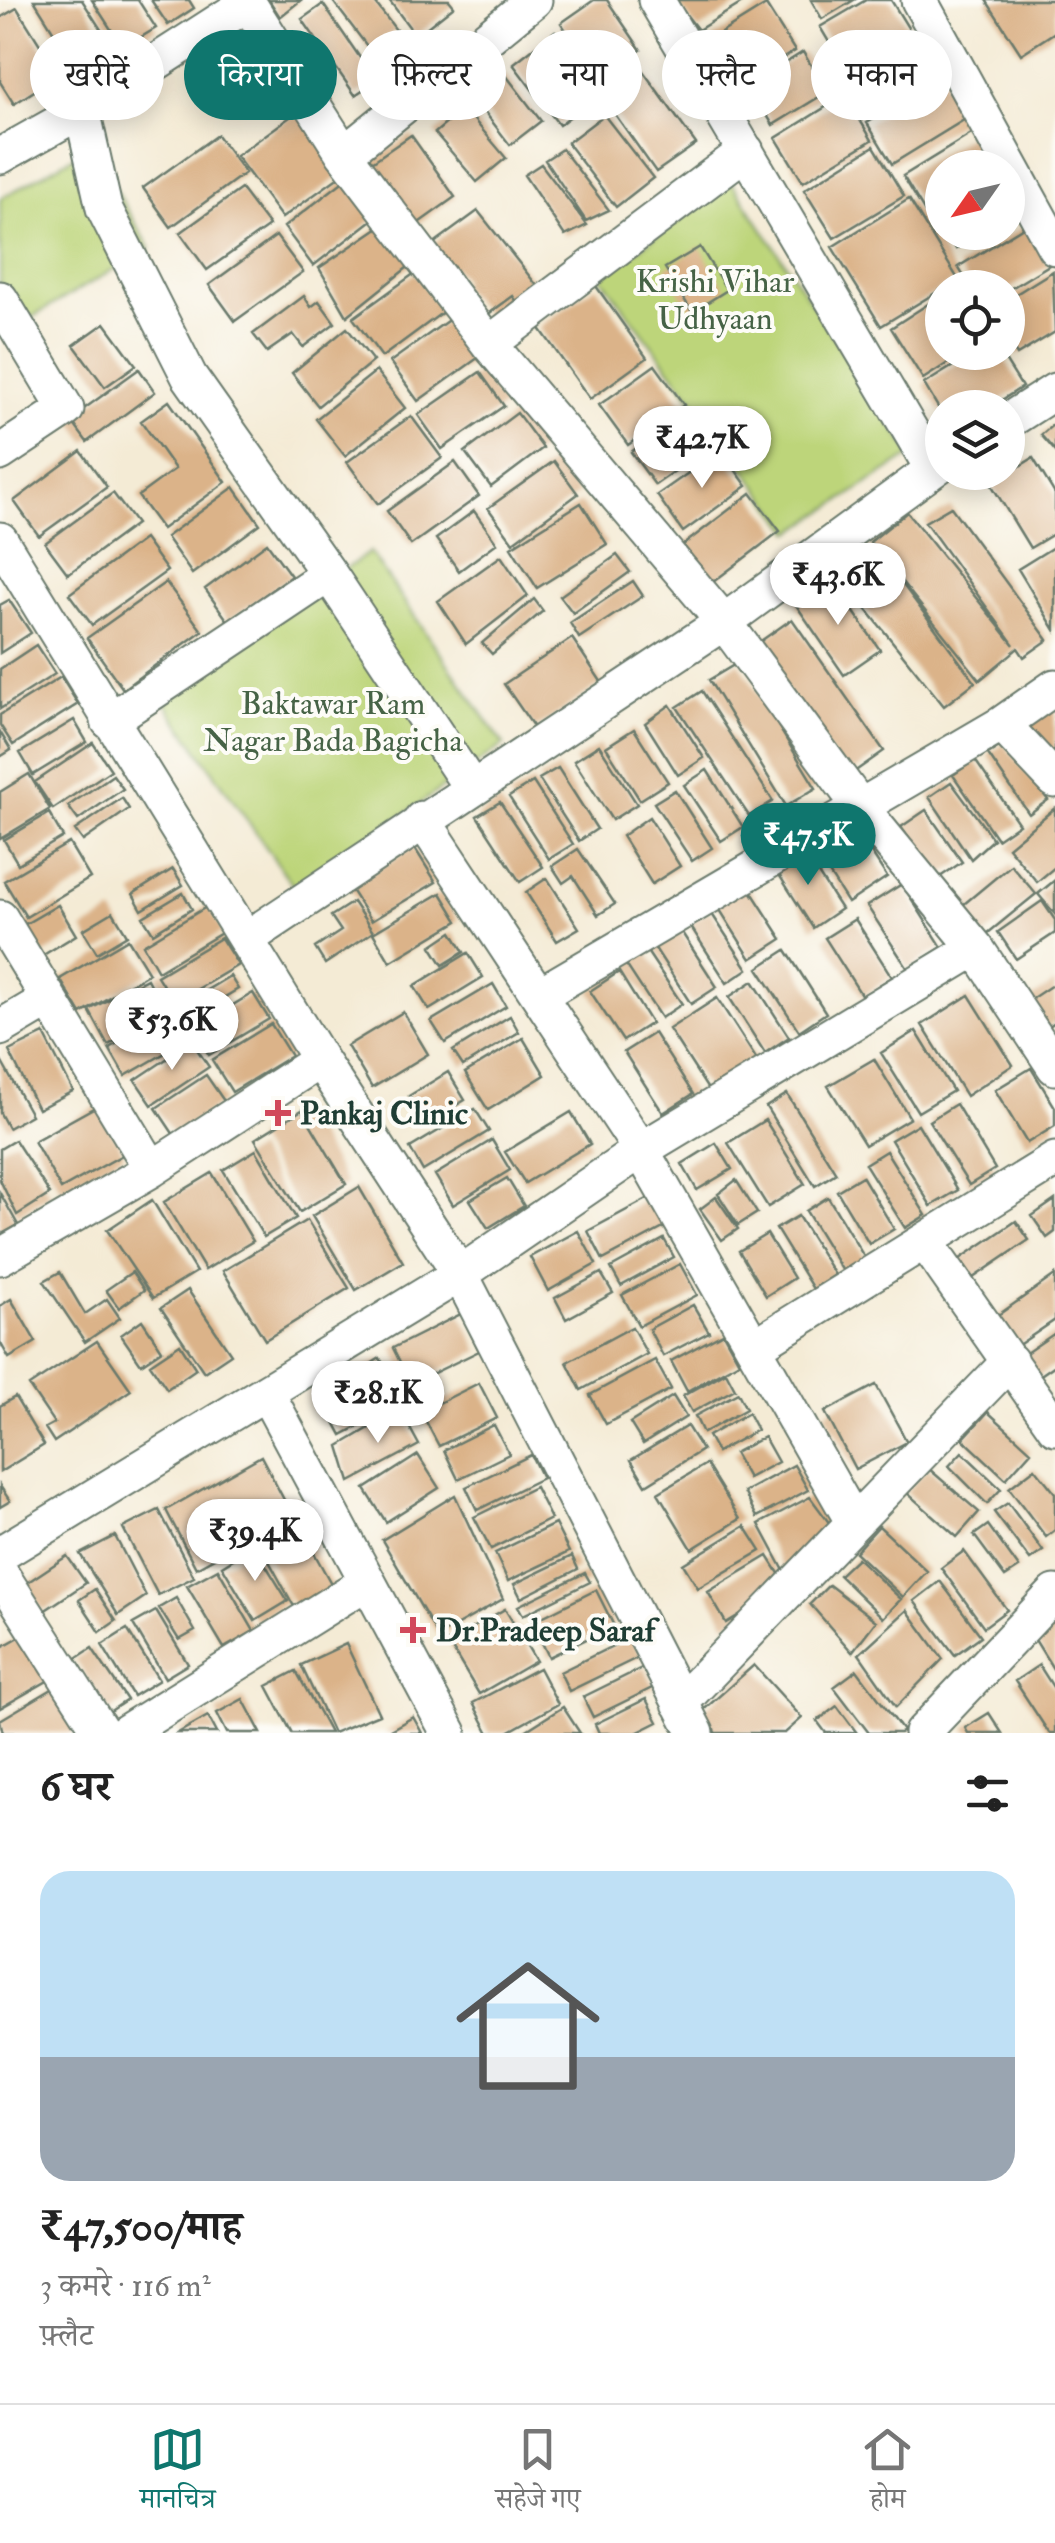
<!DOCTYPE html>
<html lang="hi">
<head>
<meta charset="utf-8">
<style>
  body { margin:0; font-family:"IM FELL Double Pica","Noto Serif Devanagari",serif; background:#f6f6f6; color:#222; height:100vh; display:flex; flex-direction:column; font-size:38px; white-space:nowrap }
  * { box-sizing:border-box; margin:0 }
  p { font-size:32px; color:#767676 }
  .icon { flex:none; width:55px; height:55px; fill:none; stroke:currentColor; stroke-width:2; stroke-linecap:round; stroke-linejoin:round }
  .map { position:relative; height:1733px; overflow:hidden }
  .drawer { display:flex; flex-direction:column; background:#fff; flex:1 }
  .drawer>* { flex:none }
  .banner { position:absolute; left:30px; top:30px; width:995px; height:90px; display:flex; gap:20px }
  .needle { width:65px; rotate:236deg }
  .tools { position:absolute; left:925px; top:150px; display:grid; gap:20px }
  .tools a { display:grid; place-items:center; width:100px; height:100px; border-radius:50%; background:#fff; box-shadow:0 5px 25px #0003; font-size:50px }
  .price { position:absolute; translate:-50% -85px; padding:0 22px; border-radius:35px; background:#fff; color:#222; font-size:32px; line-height:65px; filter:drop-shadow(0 2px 5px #0008) }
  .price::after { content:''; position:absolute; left:50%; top:60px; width:30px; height:22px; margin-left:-15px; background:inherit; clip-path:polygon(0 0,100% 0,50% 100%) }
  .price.selected { background:#0f766e; color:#fff }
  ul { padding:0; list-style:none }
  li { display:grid; align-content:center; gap:20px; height:530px; padding:0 40px }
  li span { display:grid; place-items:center; height:310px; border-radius:30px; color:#555 }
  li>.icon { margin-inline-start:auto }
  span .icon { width:180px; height:180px; fill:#fffc; stroke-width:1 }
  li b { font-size:42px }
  h2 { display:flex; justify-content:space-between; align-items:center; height:120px; padding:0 40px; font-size:42px }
  .chip { padding:0 35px; border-radius:45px; background:#fff; box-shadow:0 5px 25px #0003; font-size:35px; line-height:90px }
  .chip.selected { background:#0f766e; color:#fff }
  .dock { display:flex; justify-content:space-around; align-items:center; height:140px; border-top:2px solid #e0e0e0; background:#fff; font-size:28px; color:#767676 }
  .dock a { display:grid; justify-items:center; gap:5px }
  .dock .selected { color:#0f766e }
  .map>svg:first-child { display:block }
  .green { fill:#bdd57a; stroke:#6e8957; stroke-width:2.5 }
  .building { fill:#dbb389 }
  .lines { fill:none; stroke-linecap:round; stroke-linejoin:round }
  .street-casing { stroke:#6a7a6c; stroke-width:39 }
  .street { stroke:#fff; stroke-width:35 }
  .poi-dot { fill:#d1495b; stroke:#fdfcf7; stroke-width:4 }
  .labels { text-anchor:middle; stroke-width:8; stroke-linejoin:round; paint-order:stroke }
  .park-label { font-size:32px; fill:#466346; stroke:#fdfcf7 }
  .poi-label { font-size:32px; font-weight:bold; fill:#1f3d34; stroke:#fdfcf7; text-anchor:start }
</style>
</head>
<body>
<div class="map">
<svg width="1055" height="1733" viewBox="0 0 1055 1733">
  <rect width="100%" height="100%" fill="#fdfcf7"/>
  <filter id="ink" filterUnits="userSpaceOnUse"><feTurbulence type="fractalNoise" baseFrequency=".01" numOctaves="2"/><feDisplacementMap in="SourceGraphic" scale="20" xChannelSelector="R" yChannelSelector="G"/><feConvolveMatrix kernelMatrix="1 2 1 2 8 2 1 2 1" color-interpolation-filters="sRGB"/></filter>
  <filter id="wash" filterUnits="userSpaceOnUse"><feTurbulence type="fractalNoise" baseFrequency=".0048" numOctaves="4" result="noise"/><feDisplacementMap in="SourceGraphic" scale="40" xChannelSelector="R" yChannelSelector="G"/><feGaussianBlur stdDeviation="2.25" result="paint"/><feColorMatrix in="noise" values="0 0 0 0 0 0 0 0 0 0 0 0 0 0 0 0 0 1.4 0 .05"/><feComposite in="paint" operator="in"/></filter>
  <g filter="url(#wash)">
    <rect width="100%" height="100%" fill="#f4ebd5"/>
    <path class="green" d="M90,147l60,101 -133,78 -17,-30v-97z
      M731,181l181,274 -120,77 -191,-255z
      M370,552l134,193 -208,145 -135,-193z"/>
    <g id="blocks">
      <path class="building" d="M34,0h48l29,45 -35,22z
        M92,0h46l18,28 -33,20z
        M151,0h38l5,8 -26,17z
        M269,0h32l-21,17z
        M332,0h41l23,30 -26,20z
        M389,0h60l5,6 -38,30z
        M594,0h13l34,50 -42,29 -38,-56z
        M675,0h72l-49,30z
        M811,0h43l-32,19z
        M866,0h25l19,31 -65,38 -25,-42z
        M986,0h69v32l-34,22z
        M323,4l53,77 -21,14 -53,-76z
        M766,5l29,46 -54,32 -28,-45z
        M17,8l42,67 -45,29 -14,-22v-64z
        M555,31l47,61 -43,33 -46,-61z
        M914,39l20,35 -66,40 -21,-34z
        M803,52l24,40 -54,33 -24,-39z
        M643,71l53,73 -40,28 -44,-62 22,-16 -8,-11z
        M505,74l36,47 -31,24 -36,-47z
        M942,78l25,40 -75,46 -25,-41z
        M845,95l27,45 -69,42 -27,-44z
        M464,108l42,50 -29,24 -42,-49z
        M297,112l46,62 -61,44 -46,-62z
        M604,115l49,63 -37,29 -49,-64z
        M973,133l21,35h-52v36l-16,10 -23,-38z
        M217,135l28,38 -74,54 -28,-39z
        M411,135l44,62 -42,30 -44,-63z
        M874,146l30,50 -70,42 -30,-48z
        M562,149l47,61 -23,11 -41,-61z
        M541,164l46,61 -22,11 -41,-61z
        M350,176l30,38 -67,52 -29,-39z
        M241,189l28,37 -62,44 -27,-37z
        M909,199l49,80 -77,47 -49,-79z
        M478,211l60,76 -21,15 -4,-6 -26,19 -26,-29 2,-6 -9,-13 -10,7 -18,-25z
        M388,221l30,38 -71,57 -28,-48z
        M1025,226l24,39 -41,25 -37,-2 -13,-21z
        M946,232h38l-28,17z
        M276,236l27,36 -68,49 -26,-36z
        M700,247l27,43 -35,22 -27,-44z
        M1053,271l2,61 -38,23 -9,-15v-41z
        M415,273l28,39 -61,45 -29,-39z
        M596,286l51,72 -57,41 -51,-72z
        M942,295v57h23l-42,27 -32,-51z
        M304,296l7,11 8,-6 16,22 -32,24 -10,-13 -26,18 -14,-18z
        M454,316l28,39 -64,46 -28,-39z
        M105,323l31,42 -31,22 -31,-42z
        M347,328l26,33 -55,45 -26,-33z
        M976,352h24l22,35 -33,21h-47v6l-18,-30z
        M655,365l29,40 -56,40 -29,-40z
        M139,369l16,23 -68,50 -17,-23z
        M376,371l29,37 -60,48 -29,-37z
        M480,372l24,34 -62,43 -24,-34z
        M169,401l57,81 -64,47 -24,-33 37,-27 -34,-48z
        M688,411l24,34 -57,40 -24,-33z
        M517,413l26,35 -52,39 -26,-35z
        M411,416l31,42 -64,46 -31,-42z
        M1055,423v28l-14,-16z
        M721,450l26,36 -64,46 -26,-37z
        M81,451l26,36 -68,49 -25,-35z
        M1033,458l22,36v39l-25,15 -39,-64z
        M554,461l24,33 -65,48 -25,-34z
        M455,462l24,34 -68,49 -24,-34z
        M234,487l26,37 -68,50 -26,-37z
        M113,493l23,31 -68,50 -23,-31z
        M751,493l29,38 -67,51 -30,-37z
        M581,503l26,41 -70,44 -26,-41z
        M951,507l97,133 -24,17 -6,-9 -38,32 -94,-118 89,120 -31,24 -100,-125 31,-33 -5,-6 37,-30 107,133 -89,-123z
        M474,511l23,32 -38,28 -23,-32z
        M144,539l23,32 -75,54 -23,-31z
        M267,543l24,33 -63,45 -23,-32z
        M1055,546v84l-37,-61z
        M617,555l13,17 -57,41 -13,-17z
        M501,556l27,40 -62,48 -28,-43z
        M832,580l48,70 -36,25 -48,-70z
        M633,581l10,15 -64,42 -9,-15z
        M166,582l36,49 -79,58 -36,-51z
        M534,599l9,12 -51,43 -10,-11z
        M9,600l22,33 -31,20v-48z
        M792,619l92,132 -37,26 -92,-132z
        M572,638l30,45 -67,46 -31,-45z
        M36,645l19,29 -55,35v-40z
        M739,662l77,126 -30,18 -77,-126z
        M61,677l17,27 -65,41 -13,-20v-10z
        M702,691l71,110 -24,15 -72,-109z
        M1055,703v55l-27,-33z
        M670,705l34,53 -26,17 -33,-52z
        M74,720l13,22 -54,33 -13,-22z
        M634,729l34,53 -28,18 -34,-53z
        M0,732l11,18 -11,7z
        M93,743l18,27 -58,39 -18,-27z
        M1004,744l44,56 -19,14 -41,-60z
        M599,745l38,59 -25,16 -38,-59z
        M975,760l44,64 -22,15 -44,-64z
        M558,768l39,61 -18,12 -40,-62z
        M707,770l36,57 -22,14 -37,-56z
        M29,774l21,35 -50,30v-47z
        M113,775l10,14 -45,31 -10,-14z
        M533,782l40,62 -24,15 -40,-62z
        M951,782l42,57 -22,20 -42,-62z
        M675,790l37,58 -20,13 -38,-58z
        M122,798l7,11 -46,32 -8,-11z
        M500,802l43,65 -23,15 -43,-66z
        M1055,808v59l-18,15 -29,-35z
        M926,810l36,52 -25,17 -36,-52z
        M49,813l14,24 -45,27 -14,-24z
        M649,817l31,49 -28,18 -30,-48z
        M855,828l32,49 -39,26 -32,-50z
        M69,843l21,35 -64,39 -22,-36z
        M414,847l22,35 -65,39 -22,-34z
        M578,849l37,55 -17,11 -25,-39 -10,7 -11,-17z
        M802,849l39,60 -28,19 -39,-61z
        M1011,865l25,29 -54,44 -24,-29z
        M173,869l10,16 -41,25 -9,-16z
        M547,878l32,50 -22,13 -31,-49z
        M1055,880v34l-17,-20z
        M746,883l36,56 -31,20 -36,-57z
        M902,884l40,63 -34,22 -41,-63z
        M183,893l9,16 -39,24 -10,-16z
        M441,893l17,28 -68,41 -17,-29z
        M1042,901l13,19v13l-39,26 -18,-27z
        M353,902l20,30 -48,32 -10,-16 26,-17 -10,-15z
        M58,905l18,30 -36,22 -18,-31z
        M208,906l15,26 -65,39 -15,-26z
        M710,911l38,58 -21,14 -38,-59z
        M113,912l14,23 -30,18 -14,-23z
        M855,919l37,58 -30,19 -37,-58z
        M677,925l40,62 -26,17 -40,-62z
        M452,932l12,20 -21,13 -12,-19z
        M221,938l17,27 -64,38 -17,-27z
        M128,939l21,34 -68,41 -21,-35z
        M644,947l38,57 -21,14 -38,-58z
        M786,950l40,63 -27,18 -41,-63z
        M468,953l15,24 -54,33 -15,-24z
        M619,972l32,51 -28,18 -33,-50z
        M230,976l8,13 -53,32 -8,-13z
        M147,979l18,34 -57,32 -19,-35z
        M753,981l36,56 -24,16 -36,-56z
        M1055,983v39l-12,8 -18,-27z
        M493,984l13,22 -61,37 -14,-22z
        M253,993l16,26 -60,36 -16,-26z
        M969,995l44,70 -47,31 -44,-71z
        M717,998l40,62 -48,31 -40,-62z
        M403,1012l25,42 -56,34 -25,-42z
        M170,1014l16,27 -61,35 -16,-28z
        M510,1016l9,16 -56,34 -10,-15z
        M271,1024l20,32 -59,36 -20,-32z
        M916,1031l37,60 -35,21 -37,-59z
        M654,1033l39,61 -30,19 -39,-61z
        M44,1034l29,57 -35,18 -29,-58z
        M523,1038l22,37 -57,35 -23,-37z
        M192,1042l17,25 -57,38 -17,-25z
        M0,1059l31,56 -23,13 -8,-15z
        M874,1059l36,59 -45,27 -37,-59z
        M1031,1068l24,39v19l-28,17 -32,-53z
        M448,1072l17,28 -39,23 -17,-27z
        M206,1075l18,26 -50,34 -18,-27z
        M787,1094l49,79 -21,13 -49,-79z
        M956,1104l39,65 -26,16 -40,-64z
        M97,1106l27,48 -63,35 -27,-48z
        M475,1109l14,22 -66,40 -13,-23z
        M302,1110l44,74 -46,28 -45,-73z
        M571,1112l19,32 -65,39 -20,-31z
        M765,1120l40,64 -37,23 -40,-64z
        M918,1124l40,66 -27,16 -40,-66z
        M15,1140l35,54 -33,21 -17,-35v-31z
        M492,1140l18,30 -57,35 -18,-30z
        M716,1143l16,26 -35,21 -15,-26z
        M256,1150l40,68 -32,19 -41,-67z
        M886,1151l40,64 -21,13 -40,-64z
        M212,1173l41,68 -48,29 -41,-68z
        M862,1176l32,53 -25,15 -32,-53z
        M507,1178l17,28 -36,22 -18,-28z
        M736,1180l21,33 -19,12 -20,-31z
        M359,1187l44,75 -47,28 -44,-74z
        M0,1193l18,32 -18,10z
        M651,1197l16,29 -64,34 -15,-29z
        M716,1197l22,32 -16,11 -22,-31z
        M828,1197l38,63 -22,13 -38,-62z
        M152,1200l44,72 -43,26 -46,-68z
        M1055,1200v32l-8,6 -15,-22z
        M798,1216l37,59 -22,14 -37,-60z
        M307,1220l42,68 -84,52 -42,-69z
        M1016,1221l13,19 -56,38 -13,-19z
        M578,1231l18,33 -48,27 -18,-34z
        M767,1234l27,44 -28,18 -27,-45z
        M664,1239l10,18 -53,29 -10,-18z
        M680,1264l17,31 -58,31 -17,-31z
        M60,1272l25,42 22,-15 13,19 -35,24 -41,-61z
        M132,1272l12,18 -25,18 -13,-18z
        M601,1273l12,20 -47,26 -11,-21z
        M1055,1275v45l-44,30 -20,-30z
        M188,1290l43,64 -27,18 -43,-64z
        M11,1299l25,43 -27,16 -9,-16v-36z
        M693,1305l16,27 -46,24 -14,-27z
        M461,1314l18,37 -68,33 -18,-36z
        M142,1320l20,30 -21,14 -20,-29z
        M632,1327l15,27 -66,36 -14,-28z
        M723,1333l16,29 -52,29 -16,-30z
        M1055,1333v32l-23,16 -15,-22z
        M97,1341l34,49 -77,52 -9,-14 9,-5 -25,-37z
        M180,1344l16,25 -29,20 -17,-25z
        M380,1358l24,44 -62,33 -15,-28 5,-2 -6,-12z
        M655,1360l16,29 -65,35 -16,-29z
        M726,1372l9,17 -43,23 -9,-16z
        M479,1383l18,35 -58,28 -18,-34z
        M876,1385l31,57 -52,27 -30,-57z
        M738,1393l8,16 -43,24 -8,-17z
        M673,1396l13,21 -43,27 -13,-21z
        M15,1397l29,48 -44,27v-66z
        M400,1410l19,35 -69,37 -11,-36z
        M988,1412l43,39 -25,28 -43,-40z
        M748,1413l9,17 -40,22 -9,-16z
        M494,1425l15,29 -51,25 -14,-29z
        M687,1426l15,24 -56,35 -15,-25z
        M764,1437l14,25 -30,16 -14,-25z
        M962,1452l39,37 -14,15 -38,-38z
        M418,1455l21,33 -53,34 -21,-33z
        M531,1455l11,23 -65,32 -11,-23z
        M261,1456l31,59 -96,53 -30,-58z
        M706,1464l34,55 -48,30 -34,-56z
        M794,1465l14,25 -51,27 -13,-25z
        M928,1468l51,44 -22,25 -51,-45z
        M1035,1468l20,25v37l-9,7 -37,-49z
        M0,1486l10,15 -10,6z
        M535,1487l16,32 -60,30 -17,-32z
        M455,1495l48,104 -65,37 -56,-96z
        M810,1497l20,27 -42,54 -29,-54z
        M1008,1503l35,48 -13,9 -36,-48z
        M159,1510l35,67 -36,18 -35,-67z
        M297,1522l37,67 -38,21 -37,-67z
        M555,1524l14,28 -61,29 -13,-28z
        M988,1525l31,43 -14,9 -31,-42z
        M745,1526l16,25 -63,37 -15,-24z
        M879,1526l48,45 -24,26 -48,-45z
        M115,1536l31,60 -28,19 -38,-61z
        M254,1546l34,55 -33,20 -33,-55z
        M964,1551l43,59 -23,17 -43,-59z
        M67,1556l19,27 -42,28 -19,-27z
        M572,1556l6,13 -57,29 -7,-14z
        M768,1556l19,30 -61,37 -18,-31z
        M857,1558l44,41 -18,19 -44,-43z
        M218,1569l36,62 -30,17 -37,-62z
        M585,1573l5,9 -67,33 -5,-9z
        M940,1581l41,55 -26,19 -41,-54z
        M829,1585l47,36 -24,31 -42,-48z
        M95,1589l21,32 -16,11 -21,-32z
        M596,1590l18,36 -65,31 -17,-35z
        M176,1598l19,33 -16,9 -20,-32z
        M505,1609l31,52 -57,33 -31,-52z
        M907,1610l36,49 -47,48 -37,-53z
        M156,1611l32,53 -23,14 -32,-54z
        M1055,1620v52l-23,-37z
        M127,1629l32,51 -26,16 -31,-51z
        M23,1635l26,45 -49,28v-60z
        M631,1637l10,19 -72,35 -9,-19z
        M346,1644l33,70 -46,19 -32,-68z
        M92,1648l35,52 -18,12 -34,-53z
        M754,1665l48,53 -17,15h-69l-17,-19z
        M1039,1665l16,25v43h-6l-34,-52z
        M644,1667l10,20 -61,30 -10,-20z
        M539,1668l19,36 -52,29h-17l-16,-30z
        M857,1670l46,61 -3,2h-31l-35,-46z
        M296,1671l34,62h-38l-25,-47z
        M59,1685l23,42 -10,6h-69l-3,-13z
        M243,1699l18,34h-34l-10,-20z
        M646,1699l12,23 -22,11h-37l-4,-9z
        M837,1706l20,27h-31l-9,-12z
        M563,1707l17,26h-58z
        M989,1713l13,20h-34l-3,-5z
        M208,1716l9,17h-39z
        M413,1717l9,16h-37z"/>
    </g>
  </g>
  <g filter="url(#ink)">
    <use href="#blocks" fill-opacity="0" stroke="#6a7a6c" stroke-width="2.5"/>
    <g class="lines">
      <defs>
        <path id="street" d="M246,0l98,154 145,190 235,278 137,186 115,140 79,119
          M656,0l277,469
          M919,0l136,247
          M82,110l22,98 85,168 140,198 142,213
          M344,154l190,-154
          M0,156l82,-46 166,-107
          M0,299l66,110 -66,44
          M489,344l257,-193
          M1008,421l47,-30
          M0,540l320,520 140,214 236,459
          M109,721l220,-147
          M1002,724l53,56
          M422,819l219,331 212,371
          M0,918l152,251
          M248,938l476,-316 218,-159
          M541,994l461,-270 53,-37
          M0,1028l49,-29
          M926,1243l129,184
          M0,1257l152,-88 168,-109
          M754,1347l301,-187
          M266,1392l183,341
          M0,1554l460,-280 181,-124 335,-202
          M0,1573l102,160
          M680,1703l330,-342
          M125,1733l240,-150
          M922,1733l133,-140"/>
      </defs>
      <use href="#street" class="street-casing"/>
      <use href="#street" class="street"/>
    </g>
  </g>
  <g class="poi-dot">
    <path d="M273 1098h10v10h10v10h-10v10h-10v-10h-10v-10h10z"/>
    <path d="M408 1615h10v10h10v10h-10v10h-10v-10h-10v-10h10z"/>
  </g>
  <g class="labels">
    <g class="park-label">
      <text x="715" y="292">Krishi Vihar<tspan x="715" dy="37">Udhyaan</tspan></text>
      <text x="333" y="714">Baktawar Ram<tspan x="333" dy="37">Nagar Bada Bagicha</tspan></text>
    </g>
    <g class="poi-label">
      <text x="300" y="1124">Pankaj Clinic</text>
      <text x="436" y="1641">Dr.Pradeep Saraf</text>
    </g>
  </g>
</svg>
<div class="tools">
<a><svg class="needle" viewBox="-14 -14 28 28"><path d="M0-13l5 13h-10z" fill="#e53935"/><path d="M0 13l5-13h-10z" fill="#767676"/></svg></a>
<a><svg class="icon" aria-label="locate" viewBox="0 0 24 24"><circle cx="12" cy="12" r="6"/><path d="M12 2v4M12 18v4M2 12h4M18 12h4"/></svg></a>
<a><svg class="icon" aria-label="layers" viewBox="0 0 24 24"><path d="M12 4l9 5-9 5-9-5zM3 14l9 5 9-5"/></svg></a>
</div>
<b class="price" style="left:702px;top:491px">₹42.7K</b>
<b class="price" style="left:838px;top:628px">₹43.6K</b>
<b class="price selected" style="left:808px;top:888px">₹47.5K</b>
<b class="price" style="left:172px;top:1073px">₹53.6K</b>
<b class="price" style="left:378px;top:1446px">₹28.1K</b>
<b class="price" style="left:255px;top:1584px">₹39.4K</b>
<div class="banner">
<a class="chip">खरीदें</a>
<a class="chip selected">किराया</a>
<a class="chip">फ़िल्टर</a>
<a class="chip">नया</a>
<a class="chip">फ़्लैट</a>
<a class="chip">मकान</a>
</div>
</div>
<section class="drawer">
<h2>6 घर<svg class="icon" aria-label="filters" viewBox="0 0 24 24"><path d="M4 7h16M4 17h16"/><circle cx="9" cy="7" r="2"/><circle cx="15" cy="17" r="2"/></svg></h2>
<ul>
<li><span style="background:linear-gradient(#bfe0f5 60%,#9aa5b1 0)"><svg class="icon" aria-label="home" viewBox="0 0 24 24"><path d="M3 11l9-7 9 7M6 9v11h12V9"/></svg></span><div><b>₹47,500/माह</b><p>3 कमरे · 116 m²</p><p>फ़्लैट</p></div></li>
</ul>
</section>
<nav class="dock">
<a class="selected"><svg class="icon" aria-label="map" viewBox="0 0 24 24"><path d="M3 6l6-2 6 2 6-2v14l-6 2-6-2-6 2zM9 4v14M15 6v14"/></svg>मानचित्र</a>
<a><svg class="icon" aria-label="saved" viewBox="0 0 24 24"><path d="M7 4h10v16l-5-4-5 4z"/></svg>सहेजे गए</a>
<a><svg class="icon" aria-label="home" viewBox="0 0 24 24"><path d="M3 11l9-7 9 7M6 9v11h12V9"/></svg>होम</a>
</nav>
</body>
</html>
